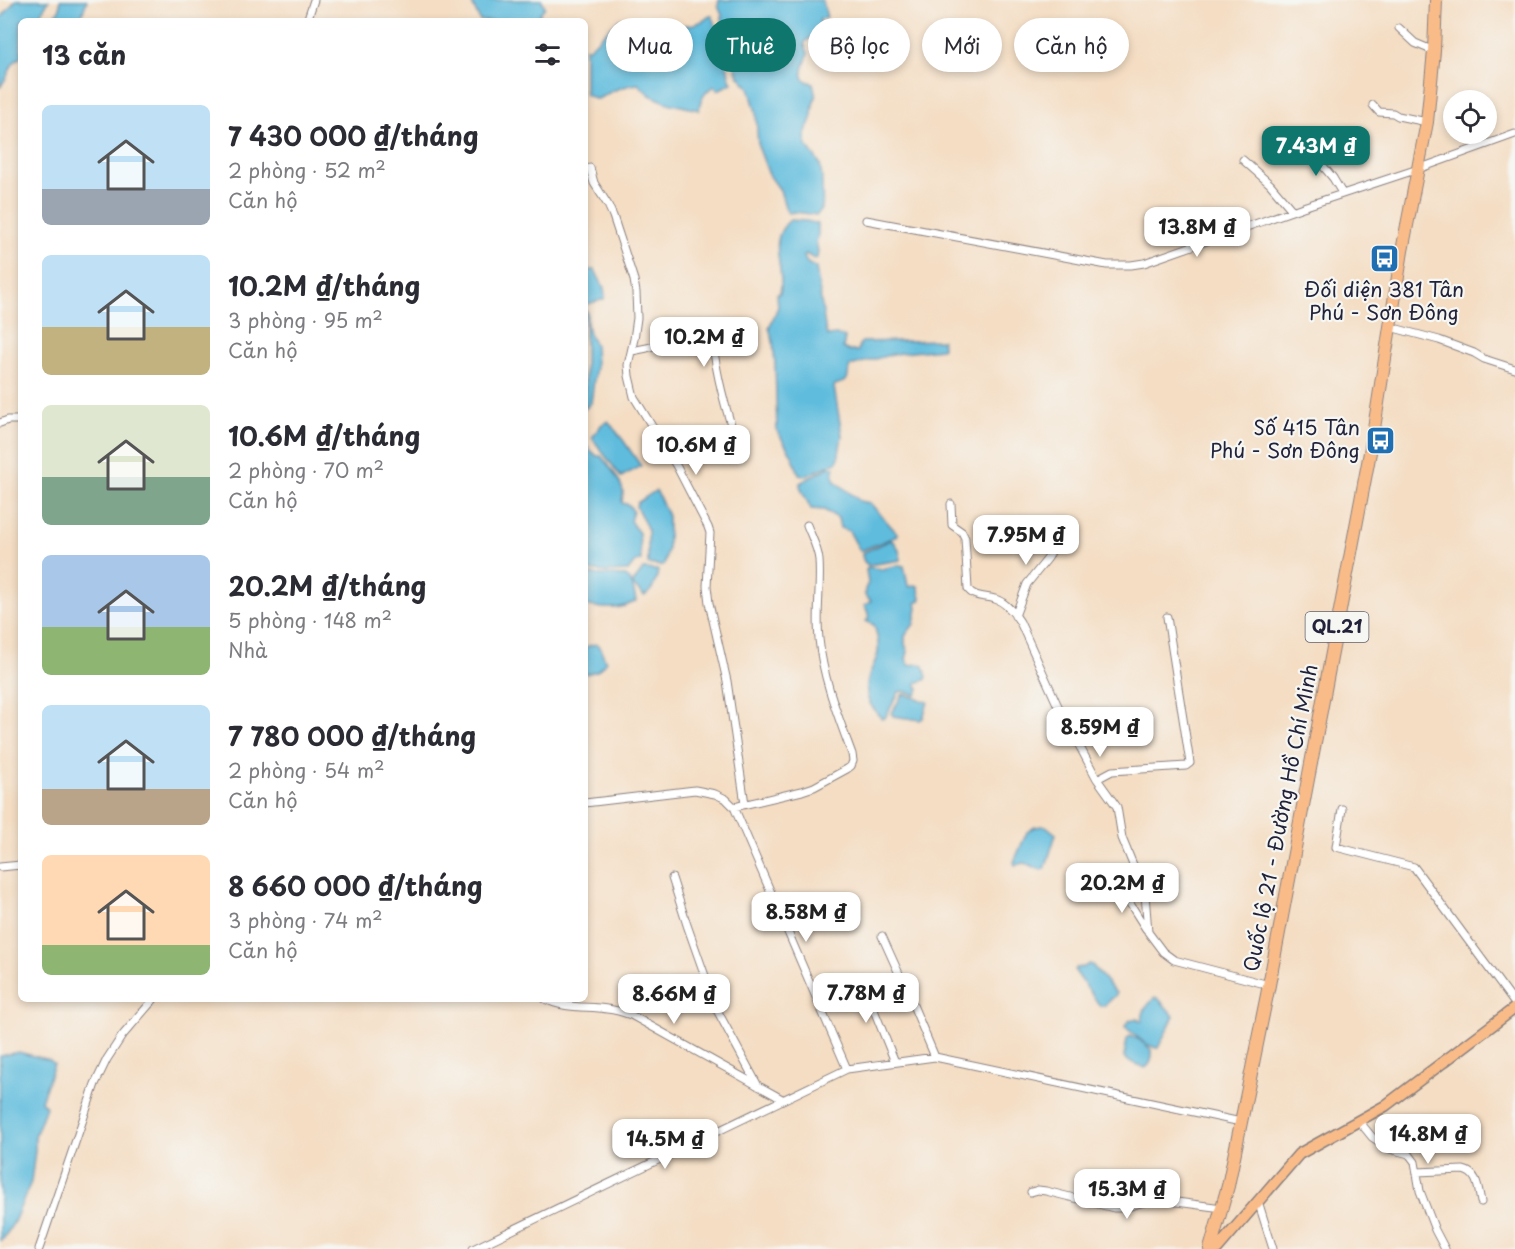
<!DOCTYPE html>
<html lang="vi">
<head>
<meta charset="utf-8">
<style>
  body { margin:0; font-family:"Playpen Sans",sans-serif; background:#f2f2f3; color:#2b2b33; height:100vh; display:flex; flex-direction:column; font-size:22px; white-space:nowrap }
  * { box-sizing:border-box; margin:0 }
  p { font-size:20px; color:#7c7c81 }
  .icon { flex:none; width:33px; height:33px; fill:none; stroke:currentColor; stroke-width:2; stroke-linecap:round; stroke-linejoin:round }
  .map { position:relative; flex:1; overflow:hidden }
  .details { position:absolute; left:18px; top:18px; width:570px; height:984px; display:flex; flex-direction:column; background:#fff; border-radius:9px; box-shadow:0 3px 9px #0003 }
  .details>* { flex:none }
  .top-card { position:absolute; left:606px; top:18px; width:570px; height:54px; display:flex; gap:12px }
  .buttons { position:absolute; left:1443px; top:90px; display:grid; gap:12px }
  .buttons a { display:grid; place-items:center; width:54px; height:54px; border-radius:50%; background:#fff; box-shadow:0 3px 9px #0003; font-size:30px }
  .price { position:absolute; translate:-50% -51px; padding:0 14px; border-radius:12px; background:#fff; color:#222; font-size:20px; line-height:39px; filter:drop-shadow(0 2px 3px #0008) }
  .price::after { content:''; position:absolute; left:50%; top:36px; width:18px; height:14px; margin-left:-9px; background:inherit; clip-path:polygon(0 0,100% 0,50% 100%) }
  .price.on { background:#0f766e; color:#fff }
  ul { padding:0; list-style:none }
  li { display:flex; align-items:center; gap:18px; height:150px; padding:0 24px }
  li span { display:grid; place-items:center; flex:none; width:168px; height:120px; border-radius:9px; color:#555 }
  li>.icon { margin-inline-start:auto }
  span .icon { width:72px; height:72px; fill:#fffc; stroke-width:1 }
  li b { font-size:26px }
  h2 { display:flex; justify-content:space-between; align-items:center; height:72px; padding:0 24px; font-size:26px }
  .pill { padding:0 21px; border-radius:27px; background:#fff; box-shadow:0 3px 9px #0003; font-size:21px; line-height:54px }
  .pill.on { background:#0f766e; color:#fff }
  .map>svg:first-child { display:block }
  .water { fill:#5fbcdd; stroke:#406f8c; stroke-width:1.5 }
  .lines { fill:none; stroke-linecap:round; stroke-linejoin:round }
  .street-casing { stroke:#8b807f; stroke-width:9 }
  .primary-casing { stroke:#8b807f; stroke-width:13 }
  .highway-casing { stroke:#8b807f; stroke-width:14 }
  .street { stroke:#fff; stroke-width:7 }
  .primary { stroke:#f9bc89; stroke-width:10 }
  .highway { stroke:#f9bc89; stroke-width:12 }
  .labels { text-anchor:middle; stroke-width:4.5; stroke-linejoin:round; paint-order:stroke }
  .shield { fill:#f6f6f2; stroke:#626272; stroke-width:1.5 }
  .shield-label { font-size:18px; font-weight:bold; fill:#22223b }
  .poi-label { font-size:20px; fill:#22223b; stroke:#f6f6f2 }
  .street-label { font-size:20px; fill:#22223b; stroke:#f6f6f2 }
</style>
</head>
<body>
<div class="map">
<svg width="1515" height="1249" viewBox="0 0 1515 1249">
  <rect width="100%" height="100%" fill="#f6f6f2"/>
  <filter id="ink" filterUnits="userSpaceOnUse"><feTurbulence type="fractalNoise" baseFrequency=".0167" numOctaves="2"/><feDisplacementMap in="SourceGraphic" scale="12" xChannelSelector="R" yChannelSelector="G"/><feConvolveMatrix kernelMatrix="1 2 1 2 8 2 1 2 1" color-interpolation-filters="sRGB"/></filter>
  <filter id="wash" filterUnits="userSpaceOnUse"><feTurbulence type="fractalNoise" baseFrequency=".008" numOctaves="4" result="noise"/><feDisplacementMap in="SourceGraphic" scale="24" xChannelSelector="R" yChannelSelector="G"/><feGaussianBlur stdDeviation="1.35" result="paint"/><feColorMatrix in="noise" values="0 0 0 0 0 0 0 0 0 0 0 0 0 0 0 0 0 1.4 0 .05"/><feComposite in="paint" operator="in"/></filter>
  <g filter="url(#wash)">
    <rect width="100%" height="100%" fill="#f4ddc3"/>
    <path class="water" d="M16,0h33l-13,21h-15v36c-10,5 -10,12 -15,21 -2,3 -4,6 -6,10v-69z
      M60,0h27l-7,21h-28l8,-13z
      M464,0h78l3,7 -5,6 1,6 2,2h-63l-9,-20z
      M719,0h103l2,5 3,13 -7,1 -1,12 -15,12 4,10c-2,12 -14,27 5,30l3,14c-4,6 -3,11 -4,18 -1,7 -7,14 -7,22 1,14 11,18 15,28 2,4 3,38 2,42 -1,4 -3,5 -5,8l-22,-3 -7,1 -2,-3 -6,-20 -11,-15 -11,-29 -2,-34 -7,-25 -11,-12 -15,-49 -1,-11 -4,-9z
      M709,16h3l14,42 3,18 3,7 -14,7h-1l-2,-4c-11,6 -14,12 -16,24l-31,-7 -18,-8 -12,-11 -8,1 -18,6 -14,8h-3l-10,-5v-46h4c7,-6 25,-26 32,-29 6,-2 13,2 19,3 18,3 56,9 69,-6z
      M790,220l17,1 11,3v14l-2,2 2,12 -1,6 -3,1 -8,-5 -2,2c3,10 5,7 12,12l10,65 2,3 9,-1 8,2 -2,11 6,3h9l2,-7 2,-2 80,-2 1,8 -2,1 -48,5 -43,12c-5,15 3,13 -15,19l-1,2 8,48 -4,25 -2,2 -30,14 -7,-2 -7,-19 -15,-24 -2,-68 -2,-22 -4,-13 9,-21 -1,-13 3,-1c6,-26 -15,-52 10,-73z
      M585,260l3,10h7l9,18 1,8 -1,3 -19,6z
      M585,310l2,1v14l2,8 6,12 1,21 -5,37 -6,6z
      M608,421l15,19 18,26 -20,11 -29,-39c2,-5 7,-8 9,-13z
      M585,445l12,11h4c7,8 21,26 22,36 0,4 -1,7 -1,11l7,2 4,6 -3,10 9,12 2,27 -7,3 -6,8 -21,1 -22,-2z
      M829,467h6l-2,8 2,6 25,20 10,2 27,30v3l-37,15 -11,-20 -9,-3 -2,-10 -14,-8 -13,-1c-3,-8 -12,-19 -11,-26z
      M655,491l2,1 11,24v32l-4,17 -2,1 -14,-2v-34l-12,-24 1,-3z
      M891,540c7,3 9,13 10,20l-33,5c-4,-2 -6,-7 -6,-12z
      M899,565l5,1 4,20 2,1 5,-2 3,1 3,12 -1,3 -4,2 1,5 -3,16 -9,12v8l3,8 -2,7 3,6 11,-1 4,2 3,11 -2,3 -9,3 3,6 -3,6 -13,-4 -4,1 -14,26 -3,1c-13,-14 -19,-24 -13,-43 2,-8 7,-14 9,-23 1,-9 -1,-19 -4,-28l-8,-4 3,-3 -2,-8 -3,-4 7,-5 -6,-5v-7l3,-6 -2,-13 2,-3 14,2z
      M643,569l14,1 1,1c-2,11 -5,20 -14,25l-11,-11v-2z
      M585,574l41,2c7,6 8,16 10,25 -17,10 -32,8 -51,4z
      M596,644l3,1 7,17 -9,9 -12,3v-27z
      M904,694l24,8 -5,16 -3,2 -27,-4 -1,-3 10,-18z
      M1043,826h3l10,8 -11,35 -3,1 -17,-7 -10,2 -1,-3 13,-30 8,-5z
      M1089,964l3,1 24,28v2l-12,11h-4l-25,-35 1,-3 8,-1z
      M1154,998h4l16,18 -16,32h-2l-10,-4 -21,-17c1,-6 7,-8 12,-9l2,3h3l2,-11z
      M1130,1036l8,3 14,11c0,8 0,14 -7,18l-18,-8 -3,-3 3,-18z
      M18,1052l32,8 4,4 -13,37 5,6 -11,29v15l-4,31 -17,40 -10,16 -4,3v-185z"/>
  </g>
  <g filter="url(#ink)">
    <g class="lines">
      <defs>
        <path id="street" d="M307,21l7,-21
          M1399,28l16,15 19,8
          M1373,105l6,7 14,1 5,3 29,6
          M1308,148l25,30 9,15
          M1243,160l27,24 22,26
          M590,168l4,15 14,22 5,11 21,64 2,12 1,26 -3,21 -6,26 1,11 5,21 43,70 31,60 2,6 -3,53 2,17 18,78 18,123
          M866,220l241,45h24l13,-2 159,-56 115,-38 97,-35
          M1390,327l49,13 35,13 10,6 31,10
          M632,351l15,-3 45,-14 16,-2c6,7 5,17 7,26 5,33 15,64 25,96
          M0,423l8,-3h13
          M951,504l1,21 10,7 3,6 3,51c6,9 18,7 27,10 11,3 19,14 25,23l37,82 40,75 20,28 5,31 23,56 3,38 15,20 11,8 95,25
          M807,525c4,11 11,23 12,35 2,26 -3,52 0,79 4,40 19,77 33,115l1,7 -2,5 -4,3 -33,18 -12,4 -68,16 113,262 88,-12 306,65
          M1015,616l12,-32 21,-26 16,-30
          M1097,779l15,-8 74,-5 4,-3 -23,-146
          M585,803l110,-13 20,4 11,5 8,8
          M1342,809l-6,38 78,20 101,137
          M0,867l21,-2
          M672,878l15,47 30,85 41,76
          M1117,883l29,46
          M882,936l28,62 25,59
          M861,978l34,84
          M545,999c20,10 41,7 62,10 9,1 16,3 24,6l151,84
          M1359,1121l13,16 18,12 19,5 6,8 5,29 15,39 10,19
          M1417,1172l46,-2c15,3 15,18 18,32
          M1031,1192l7,-2 8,1 68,17h10l30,-9 68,9
          M1258,1201l15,48
          M39,1249l56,-165 12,-25 15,-23 32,-37
          M473,1249l374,-180"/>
        <path id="primary" d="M1217,1249l82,-95 86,-48 130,-98"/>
        <path id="highway" d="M1210,1249l18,-63 41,-201 102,-538 31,-196 25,-129 7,-71 2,-51"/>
      </defs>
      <use href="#street" class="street-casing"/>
      <use href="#primary" class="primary-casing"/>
      <use href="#highway" class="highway-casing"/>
      <use href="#street" class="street"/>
      <use href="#primary" class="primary"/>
      <use href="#highway" class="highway"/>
    </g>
  </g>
  <defs>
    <symbol id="bus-square" viewBox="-11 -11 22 22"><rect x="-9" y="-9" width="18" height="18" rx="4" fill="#1f6fb2" stroke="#f6f6f2"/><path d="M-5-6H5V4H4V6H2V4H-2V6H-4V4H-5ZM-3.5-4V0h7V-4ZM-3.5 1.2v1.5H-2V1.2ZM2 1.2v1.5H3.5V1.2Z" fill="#fff"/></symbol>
  </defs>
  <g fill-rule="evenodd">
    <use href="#bus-square" x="1368" y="242" width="33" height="33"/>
    <use href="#bus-square" x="1364" y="424" width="33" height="33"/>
  </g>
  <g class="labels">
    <rect class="shield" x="1305.5" y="612" width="63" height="30" rx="4.5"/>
    <g class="shield-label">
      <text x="1337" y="633">QL.21</text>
    </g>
    <g class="poi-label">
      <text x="1384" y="297">Đối diện 381 Tân<tspan x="1384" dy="23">Phú - Sơn Đông</tspan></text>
      <text x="1360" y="435" text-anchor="end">Số 415 Tân<tspan x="1360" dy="23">Phú - Sơn Đông</tspan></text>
    </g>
    <g class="street-label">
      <text transform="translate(1281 818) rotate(-79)" y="7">Quốc lộ 21 - Đường Hồ Chí Minh</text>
    </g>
  </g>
</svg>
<div class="buttons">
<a><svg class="icon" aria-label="locate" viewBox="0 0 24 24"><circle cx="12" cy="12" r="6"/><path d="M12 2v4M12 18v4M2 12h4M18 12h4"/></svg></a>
</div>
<b class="price on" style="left:1316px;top:177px">7.43M ₫</b>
<b class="price" style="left:1197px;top:258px">13.8M ₫</b>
<b class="price" style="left:704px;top:368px">10.2M ₫</b>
<b class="price" style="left:696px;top:476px">10.6M ₫</b>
<b class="price" style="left:1026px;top:566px">7.95M ₫</b>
<b class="price" style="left:1100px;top:758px">8.59M ₫</b>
<b class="price" style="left:1122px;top:914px">20.2M ₫</b>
<b class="price" style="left:806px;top:943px">8.58M ₫</b>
<b class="price" style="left:866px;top:1024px">7.78M ₫</b>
<b class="price" style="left:674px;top:1025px">8.66M ₫</b>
<b class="price" style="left:1428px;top:1165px">14.8M ₫</b>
<b class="price" style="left:665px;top:1170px">14.5M ₫</b>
<b class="price" style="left:1127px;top:1220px">15.3M ₫</b>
<div class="top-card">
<a class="pill">Mua</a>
<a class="pill on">Thuê</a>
<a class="pill">Bộ lọc</a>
<a class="pill">Mới</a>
<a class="pill">Căn hộ</a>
</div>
<section class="details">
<h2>13 căn<svg class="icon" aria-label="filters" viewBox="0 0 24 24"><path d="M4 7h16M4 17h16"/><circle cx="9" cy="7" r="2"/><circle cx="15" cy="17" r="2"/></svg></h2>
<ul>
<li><span style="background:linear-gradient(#bfe0f5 70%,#9aa5b1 0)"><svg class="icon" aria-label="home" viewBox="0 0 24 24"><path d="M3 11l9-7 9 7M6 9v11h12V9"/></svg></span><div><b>7 430 000 ₫/tháng</b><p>2 phòng · 52 m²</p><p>Căn hộ</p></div></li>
<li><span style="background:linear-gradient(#bfe0f5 60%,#c2b280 0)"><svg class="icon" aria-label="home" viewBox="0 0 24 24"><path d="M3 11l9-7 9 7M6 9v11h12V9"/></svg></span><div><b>10.2M ₫/tháng</b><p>3 phòng · 95 m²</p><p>Căn hộ</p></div></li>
<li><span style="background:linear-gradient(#dfe7d0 60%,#7fa58c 0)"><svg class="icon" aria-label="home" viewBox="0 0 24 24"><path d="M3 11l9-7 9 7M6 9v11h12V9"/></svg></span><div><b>10.6M ₫/tháng</b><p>2 phòng · 70 m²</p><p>Căn hộ</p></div></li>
<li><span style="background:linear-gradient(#a9c7e8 60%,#8fb573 0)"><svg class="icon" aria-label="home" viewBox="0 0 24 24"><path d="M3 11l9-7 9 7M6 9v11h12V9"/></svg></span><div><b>20.2M ₫/tháng</b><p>5 phòng · 148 m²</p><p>Nhà</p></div></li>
<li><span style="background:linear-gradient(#bfe0f5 70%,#b9a48a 0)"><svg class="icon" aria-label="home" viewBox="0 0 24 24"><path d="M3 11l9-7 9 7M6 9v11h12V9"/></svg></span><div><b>7 780 000 ₫/tháng</b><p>2 phòng · 54 m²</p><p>Căn hộ</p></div></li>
<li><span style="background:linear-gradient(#ffd9b3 75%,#8fb573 0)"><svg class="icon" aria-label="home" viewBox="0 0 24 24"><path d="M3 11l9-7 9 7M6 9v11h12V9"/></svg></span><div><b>8 660 000 ₫/tháng</b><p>3 phòng · 74 m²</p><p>Căn hộ</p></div></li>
</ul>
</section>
</div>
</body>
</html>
